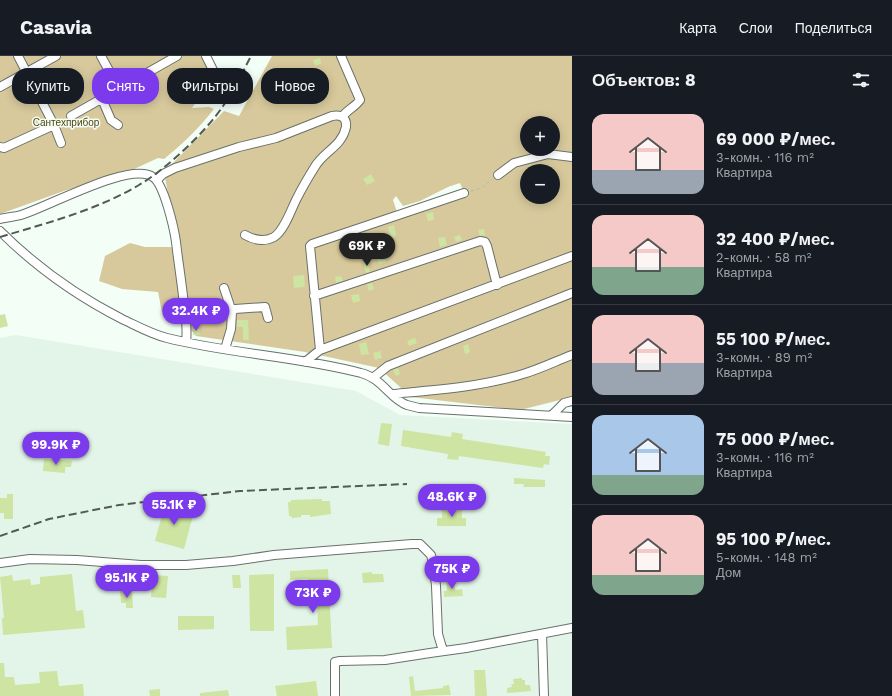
<!DOCTYPE html>
<html lang="ru">
<head>
<meta charset="utf-8">
<style>
  body { margin:0; font-family:"Work Sans",sans-serif; background:#20242c; color:#f1f3f6; height:100vh; display:flex; flex-direction:column; font-size:15px; white-space:nowrap }
  * { box-sizing:border-box; margin:0 }
  p { font-size:13px; color:#9ea1a6 }
  .icon { flex:none; width:22px; height:22px; fill:none; stroke:currentColor; stroke-width:2; stroke-linecap:round; stroke-linejoin:round }
  .map { position:relative; flex:1; overflow:hidden }
  .drawer { display:flex; flex-direction:column; background:#171b24; width:320px }
  .drawer>* { flex:none }
  .banner { position:absolute; left:12px; top:12px; width:380px; height:36px; display:flex; gap:8px }
  .fabs { position:absolute; left:520px; top:60px; display:grid; gap:8px }
  .fabs a { display:grid; place-items:center; width:40px; height:40px; border-radius:50%; background:#171b24; box-shadow:0 2px 10px #0003; font-size:20px }
  .price { position:absolute; translate:-50% -34px; padding:0 9px; border-radius:14px; background:#7c3aed; color:#fff; font-size:13px; line-height:26px; filter:drop-shadow(0 1px 2px #0008) }
  .price::after { content:''; position:absolute; left:50%; top:24px; width:12px; height:9px; margin-left:-6px; background:inherit; clip-path:polygon(0 0,100% 0,50% 100%) }
  .price.active { background:#222; color:#fff }
  ul { padding:0; list-style:none }
  li { display:flex; align-items:center; gap:12px; height:100px; padding:0 20px }
  li+li { border-top:1px solid #363941 }
  li span { display:grid; place-items:center; flex:none; width:112px; height:80px; border-radius:12px; color:#555 }
  li>.icon { margin-inline-start:auto }
  span .icon { width:48px; height:48px; fill:#fffc; stroke-width:1 }
  li b { font-size:17px }
  h2 { display:flex; justify-content:space-between; align-items:center; height:48px; padding:0 20px; font-size:17px }
  .pill { padding:0 14px; border-radius:16px; background:#171b24; box-shadow:0 2px 10px #0003; font-size:14px; line-height:36px }
  .pill.active { background:#7c3aed; color:#fff }
  header { display:flex; align-items:center; gap:24px; box-sizing:border-box; height:56px; padding:0 20px; background:#171b24; border-bottom:1px solid #363941 }
  header strong { font-size:19px }
  nav { display:flex; gap:22px; margin-inline-start:auto; font-size:14px }
  main { display:flex; flex:1; min-height:0 }
  .map>svg:first-child { display:block }
  .built { fill:#e3f5e8 }
  .green { fill:#d8c99c; fill-rule:evenodd }
  .building { fill:#cde4a2 }
  .lines { fill:none; stroke-linecap:round; stroke-linejoin:round }
  .minor-casing { stroke:#68716b; stroke-width:10 }
  .path { stroke:#b0b9b2; stroke-width:1; stroke-dasharray:3 3; stroke-linecap:butt }
  .minor { stroke:#fff; stroke-width:8 }
  .rail { stroke:#535954; stroke-width:2; stroke-dasharray:8 4; stroke-linecap:butt }
  .labels { text-anchor:middle; stroke-width:3; stroke-linejoin:round; paint-order:stroke }
  .park-label { font-size:10px; fill:#52430d; stroke:#f3fef6 }
</style>
</head>
<body>
<header>
<strong>Casavia</strong>
<nav><a>Карта</a><a>Слои</a><a>Поделиться</a></nav>
</header>
<main>
<div class="map">
<svg width="572" height="640" viewBox="0 0 572 640">
  <rect width="100%" height="100%" fill="#f3fef6"/>
  <path class="built" d="M16,279l340,56 44,24 172,9v272h-572v-358z"/>
  <path class="green" d="M0,0h208l9,17 -25,35 17,-1 5,2c-15,19 -31,35 -50,50l-6,-1 -26,12 -68,21 -64,23z
    M272,0h300v341l-52,13 -109,-13 -32,-29 -74,-16 -109,-16 -5,-6 -4,-22 -25,4 -4,-20 -36,-3 -23,-8 6,-25 25,-13 15,4h34l-14,-69 5,-2 -2,-8 56,-57 15,5zM527,67h26v26h-26zM527,115h26v26h-26zM460,127l3,7 -66,22 -4,-12 3,-4 7,10 17,-5 28,-14z"/>
  <path class="building" d="M320,2l1,6 -6,2 -2,-6z
    M371,118l4,7 -8,4 -4,-6z
    M433,156l1,8 -6,1 -2,-7z
    M394,169l2,11 -5,2 -3,-11z
    M484,173l1,6 -5,1 -2,-6z
    M460,179l2,5 -6,2 -2,-5z
    M445,181l2,8 -7,2 -2,-9z
    M385,201l1,5 -7,2 -2,-5z
    M367,205l3,11 -4,1 -3,-10z
    M304,219l1,12 -11,1 -1,-12z
    M341,220l2,5 -7,2 -1,-6z
    M372,227l2,6 -5,2 -2,-7z
    M359,238l1,7 -7,2 -2,-8z
    M5,258l3,12 -8,2v-13z
    M237,264h11l1,20h-6v-13h-6z
    M194,273h6l-1,6h-6z
    M415,282l2,5 -8,3 -2,-5z
    M366,286l3,12 -8,1 -2,-11z
    M468,288l2,8 -5,2 -2,-8z
    M380,295l2,7 -7,2 -2,-7z
    M398,312l2,6 -4,2 -3,-6z
    M381,367l11,1 -3,22 -11,-2z
    M403,374l48,7 1,-5 11,2 -1,5 84,13 -1,4h5l-1,9 -5,-1 -1,4 -84,-12 -1,4 -11,-1 1,-5 -47,-8z
    M44,403l28,2 -1,6h-6v6l-22,-2z
    M514,422l31,2v7h-22l1,-3h-10z
    M7,438h6v25h-9v-6h-4v-15h7z
    M322,443v2h8l1,13 -21,3v-2h-9v2l-9,1 -1,-2h-2l-1,-14h3v-2z
    M165,448l29,8 -10,37 -29,-8z
    M442,452h20v10h4v8h-29v-8h5z
    M328,513l4,79 -45,2 -1,-23 32,-2 -1,-25 -8,1 -1,-22 -18,1v-9z
    M372,516v2h11l1,8 -21,1 -1,-10z
    M72,518l4,37 7,-1 2,18 -82,7 -1,-17h2l-4,-41 12,-2 1,6 17,-2 1,6 9,-1v-7z
    M274,518v57h-24l-1,-56z
    M153,519l15,1 -2,22 -15,-1z
    M232,519h8l1,13h-8z
    M446,524h8l1,10 7,-1 1,7 -19,1v-6h3z
    M120,535h12l1,17h-7v-5h-5z
    M178,560h36v13l-36,1z
    M0,607h4l1,14h9l1,8 25,-2 -1,-11 18,-1 2,15 24,-2 1,12h-84z
    M474,614h11l2,26h-12z
    M413,620l2,15 28,-3v-2l6,-1 2,10 -40,1 -2,-19z
    M522,622v2h3v5h5l1,6 -24,2v-5l5,-1 -1,-3h3l-1,-5z
    M316,625l2,15h-41l-2,-10z
    M160,633v7h-10l-1,-6z
    M228,634l1,6h-29v-3z"/>
  <g class="lines">
    <defs>
      <path id="minor" d="M18,0l36,69 7,18
        M101,0l18,33
        M206,0l7,14
        M341,0l19,44c-5,7 -13,10 -17,16
        M0,31l56,-31
        M102,43l9,21 7,5
        M71,60l106,-60
        M0,91l4,1 50,-23
        M498,119l16,-12 19,-5 15,-4 24,3
        M157,124l6,-6 12,-6 64,-21 37,-9 56,-22c8,-2 15,1 14,11 -4,19 -21,24 -30,38 -7,11 -14,23 -20,35 -5,10 -12,31 -22,37 -9,5 -20,3 -29,-2
        M0,163c7,-2 14,-2 21,-4 27,-8 109,-54 132,-38 11,7 21,51 23,65 2,18 5,36 7,54 2,15 5,31 3,46
        M0,175c36,36 77,65 122,88 15,7 29,15 45,19 63,16 130,18 194,35 21,5 29,26 46,32 4,1 8,2 12,3l153,9
        M224,232l8,24
        M314,240l166,-55 5,1 2,4 10,39
        M225,293l6,-20 1,-17 3,-3 30,-2 3,11
        M320,294l252,-94
        M305,306l15,-12 -10,-104 2,-2 152,-51
        M374,321l14,-11 184,-73
        M392,338c44,-4 89,-7 131,-20 17,-5 33,-13 49,-19
        M552,359l12,-12 8,-2
        M0,507l30,-4 47,1 64,5h45l47,-4 41,-6 138,-11h8l11,11 3,13 2,18 2,48 5,17
        M542,578l2,62
        M335,640v-34l5,-1 45,-1 45,-7 36,-5 106,-20"/>
    </defs>
    <use href="#minor" class="minor-casing"/>
    <path class="path" d="M471,135l11,-3 10,-9"/>
    <use href="#minor" class="minor"/>
    <path class="rail" d="M0,181c47,-14 97,-27 139,-52 26,-15 67,-53 84,-79 11,-15 19,-33 28,-50
      M0,480l49,-17 70,-14 121,-14 167,-7"/>
  </g>
  <g class="labels">
    <g class="park-label">
      <text x="66" y="70">Сантехприбор</text>
    </g>
  </g>
</svg>
<div class="fabs">
<a>+</a>
<a>−</a>
</div>
<b class="price active" style="left:367px;top:211px">69K ₽</b>
<b class="price" style="left:196px;top:276px">32.4K ₽</b>
<b class="price" style="left:56px;top:410px">99.9K ₽</b>
<b class="price" style="left:452px;top:462px">48.6K ₽</b>
<b class="price" style="left:174px;top:470px">55.1K ₽</b>
<b class="price" style="left:452px;top:534px">75K ₽</b>
<b class="price" style="left:127px;top:543px">95.1K ₽</b>
<b class="price" style="left:313px;top:558px">73K ₽</b>
<div class="banner">
<a class="pill">Купить</a>
<a class="pill active">Снять</a>
<a class="pill">Фильтры</a>
<a class="pill">Новое</a>
</div>
</div>
<section class="drawer">
<h2>Объектов: 8<svg class="icon" aria-label="filters" viewBox="0 0 24 24"><path d="M4 7h16M4 17h16"/><circle cx="9" cy="7" r="2"/><circle cx="15" cy="17" r="2"/></svg></h2>
<ul>
<li><span style="background:linear-gradient(#f6c9c9 70%,#9aa5b1 0)"><svg class="icon" aria-label="home" viewBox="0 0 24 24"><path d="M3 11l9-7 9 7M6 9v11h12V9"/></svg></span><div><b>69 000 ₽/мес.</b><p>3-комн. · 116 m²</p><p>Квартира</p></div></li>
<li><span style="background:linear-gradient(#f6c9c9 65%,#7fa58c 0)"><svg class="icon" aria-label="home" viewBox="0 0 24 24"><path d="M3 11l9-7 9 7M6 9v11h12V9"/></svg></span><div><b>32 400 ₽/мес.</b><p>2-комн. · 58 m²</p><p>Квартира</p></div></li>
<li><span style="background:linear-gradient(#f6c9c9 60%,#9aa5b1 0)"><svg class="icon" aria-label="home" viewBox="0 0 24 24"><path d="M3 11l9-7 9 7M6 9v11h12V9"/></svg></span><div><b>55 100 ₽/мес.</b><p>3-комн. · 89 m²</p><p>Квартира</p></div></li>
<li><span style="background:linear-gradient(#a9c7e8 75%,#7fa58c 0)"><svg class="icon" aria-label="home" viewBox="0 0 24 24"><path d="M3 11l9-7 9 7M6 9v11h12V9"/></svg></span><div><b>75 000 ₽/мес.</b><p>3-комн. · 116 m²</p><p>Квартира</p></div></li>
<li><span style="background:linear-gradient(#f6c9c9 75%,#7fa58c 0)"><svg class="icon" aria-label="home" viewBox="0 0 24 24"><path d="M3 11l9-7 9 7M6 9v11h12V9"/></svg></span><div><b>95 100 ₽/мес.</b><p>5-комн. · 148 m²</p><p>Дом</p></div></li>
</ul>
</section>
</main>
</body>
</html>
